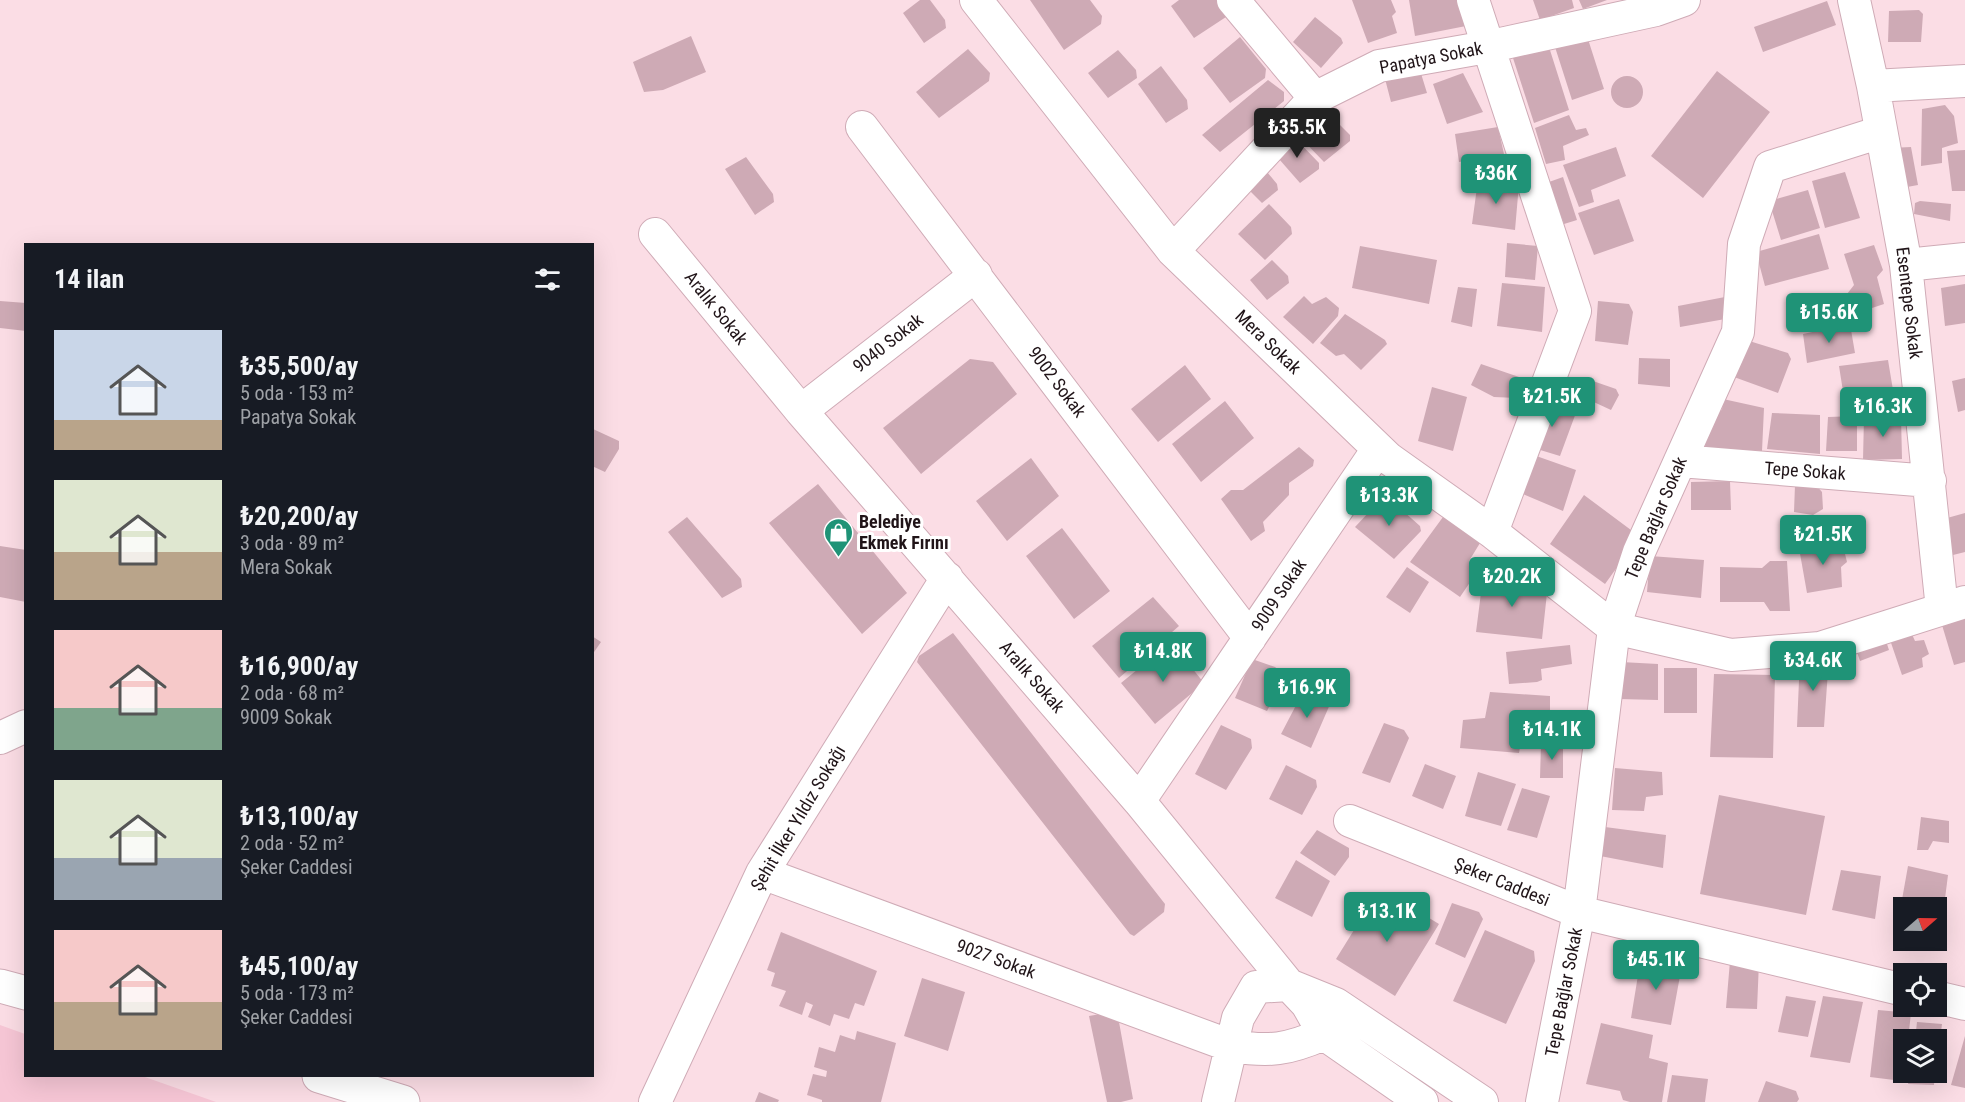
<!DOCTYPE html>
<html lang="tr">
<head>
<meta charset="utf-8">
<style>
  body { margin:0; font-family:"Roboto Condensed",sans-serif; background:#20242c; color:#f1f3f6; height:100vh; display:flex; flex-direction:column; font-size:22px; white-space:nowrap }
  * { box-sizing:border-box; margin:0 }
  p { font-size:20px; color:#9ea1a6 }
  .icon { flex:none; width:33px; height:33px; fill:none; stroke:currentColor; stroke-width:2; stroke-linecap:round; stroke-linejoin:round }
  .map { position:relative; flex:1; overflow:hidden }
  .drawer { position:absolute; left:24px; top:243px; width:570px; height:834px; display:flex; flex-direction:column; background:#171b24; border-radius:0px; box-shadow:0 6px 24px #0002 }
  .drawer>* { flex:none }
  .needle { width:39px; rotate:70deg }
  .controls { position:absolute; left:1893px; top:897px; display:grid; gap:12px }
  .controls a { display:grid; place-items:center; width:54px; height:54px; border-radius:0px; background:#171b24; box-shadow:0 6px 24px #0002; font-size:30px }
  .price { position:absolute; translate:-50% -51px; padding:0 14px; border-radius:6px; background:#1f9377; color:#fff; font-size:20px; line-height:39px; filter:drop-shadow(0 2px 3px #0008) }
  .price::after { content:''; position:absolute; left:50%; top:36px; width:18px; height:14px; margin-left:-9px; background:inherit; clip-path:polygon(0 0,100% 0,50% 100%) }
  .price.selected { background:#222; color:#fff }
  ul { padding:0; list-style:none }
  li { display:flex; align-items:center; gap:18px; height:150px; padding:0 30px }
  li span { display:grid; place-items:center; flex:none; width:168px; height:120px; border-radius:0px; color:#555 }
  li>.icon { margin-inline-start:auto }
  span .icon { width:72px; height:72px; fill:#fffc; stroke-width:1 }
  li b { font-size:26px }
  h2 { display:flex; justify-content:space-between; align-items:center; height:72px; padding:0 30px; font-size:26px }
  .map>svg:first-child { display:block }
  .green { fill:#f6c6d5 }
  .building { fill:#ceaab5 }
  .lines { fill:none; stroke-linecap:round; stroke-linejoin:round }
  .minor-casing { stroke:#cfabb6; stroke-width:34 }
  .tertiary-casing { stroke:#cfabb6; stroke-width:35 }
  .minor { stroke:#fff; stroke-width:32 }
  .tertiary { stroke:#fff; stroke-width:33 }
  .labels { text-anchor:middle; stroke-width:6; stroke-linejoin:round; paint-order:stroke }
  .street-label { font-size:18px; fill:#201418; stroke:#fff }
  .poi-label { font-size:18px; font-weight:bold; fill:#201418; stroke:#fff; text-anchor:start }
</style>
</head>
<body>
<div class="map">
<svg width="1965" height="1102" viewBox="0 0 1965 1102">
  <rect width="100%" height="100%" fill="#fbdde5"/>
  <path class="green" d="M0,1025l25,9 1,42h116l74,26h-216z"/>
  <path class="building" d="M920,0h10l15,20 1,8 -22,15 -21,-30z
    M1030,0h60l12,16 -1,8 -37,26z
    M1179,0h37l8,11 2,6 -32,21 -23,-32z
    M1352,0h39l5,12 -4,4 5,17 -29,10z
    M1409,0h53l4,26 -51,10z
    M1533,0h39l2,8 -34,12z
    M1579,0h28l-24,9z
    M1827,1l9,24 -73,27 -9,-25z
    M1919,10l4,4 -2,28h-33l1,-31z
    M1315,17l26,21 2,5 -22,25 -28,-26z
    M691,36l15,36 -43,18 -19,2 -11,-30z
    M1587,36l17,53 -32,11 -17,-53z
    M1240,37l26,32 -1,9 -35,25 -27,-35z
    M1549,47l20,63 -35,13 -21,-65z
    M968,49l22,24 -1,8 -50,37 -23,-26z
    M1118,50l18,20 1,8 -29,20 -20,-25z
    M1161,66l26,34 1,9 -22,14 -28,-39z
    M1419,67l8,26 -36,9 -7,-27z
    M1717,71l53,41 -67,86 -52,-42z
    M1463,73l20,39 -36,12 -14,-40z
    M1611 92a16 16 0 1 1 32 0a16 16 0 1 1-32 0Z
    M1268,80l16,12v9l-64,51 -18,-17z
    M1320,105l30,30v6l-26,21 -30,-31z
    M1945,105l9,11 4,27 -16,5v15l-21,3 1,-57z
    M1569,115l7,15 10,-2 3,7 -26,11 2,14 -19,4 -11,-36z
    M1498,127l6,27 -45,8 -4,-28z
    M1292,135l27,28v6l-19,14 -28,-32z
    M1616,147l10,29 -35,14 3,12 -15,5 -16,-42z
    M1911,147l7,38 -22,4 -6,-41z
    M1965,150v41h-13l-5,-40z
    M746,157l27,37 1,8 -19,13 -30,-46z
    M1258,161l19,23 1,6 -16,13 -23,-23z
    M1845,172l15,46 -35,10 -13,-47z
    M1563,177l14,43 -13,4 -15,-42z
    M1478,180l41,4 -4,46 -43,-6z
    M1808,190l12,38 -39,12 -12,-39z
    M1619,199l15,42 -40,14 -16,-42z
    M1920,201l31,3 -1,17 -36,-7 1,-11z
    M1269,204l22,23 1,7 -27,26 -27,-26z
    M1819,234l10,35 -64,17 -9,-34z
    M1507,243l31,3 -3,34 -30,-3z
    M1874,245l9,25 -6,7 7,27 -30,10 -7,-20 7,-9 -10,-31z
    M1360,246l77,14 -8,44 -77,-16z
    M1272,260l16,16 1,7 -22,17 -17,-20z
    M1502,283l43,4 -3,45 -45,-6z
    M1965,284v39l-20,3 -4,-38z
    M1458,287l19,2 -5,38 -21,-5z
    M1304,296l8,8 14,-7 13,11 -1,8 -25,28 -30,-27z
    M1725,297l6,21 -51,9 -2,-21z
    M0,301l26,2v28l-26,-3z
    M1598,301l31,3 4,8 -5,33 -33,-4z
    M1345,314l40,26 2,4 -26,26 -17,-16 -8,2 -16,-13z
    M1850,324l5,29 -48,10 -4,-29z
    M1746,340l42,13 3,6 -13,34 -44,-16z
    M1639,358l31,1v28l-32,-3z
    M970,359l23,3 24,32 -96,80 -38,-46z
    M1888,360l6,36 -49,8 -6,-38z
    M1481,364l41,14 -5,20 -23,-1 -23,-12z
    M1185,365l26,34 -53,43 -27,-33z
    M1965,378v32l-7,2 -6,-31z
    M1590,380l26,9 3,6 -8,15 -28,-13z
    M1432,387l35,10 -14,54 -35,-10z
    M1544,399l33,11 -17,46 -33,-10z
    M1723,399l41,9 -2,43 -57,-3 2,-34 15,-4z
    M1225,401l29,37 -53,44 -29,-38z
    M1772,413l48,2v39l-53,-5z
    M1857,416v35h-31l2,-34z
    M1901,416l1,43 -39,1 1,-43z
    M593,429l26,12v8l-14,23 -13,-6z
    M1299,447l15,13 -1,6 -24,17v12l-26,27 2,9 -14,10 -30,-42 10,-9h12z
    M1525,452l51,18 -13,41 -52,-22z
    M1031,458l28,38 -52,45 -31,-40z
    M1730,481l1,29h-40v-28z
    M1814,483l8,9 1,17 -10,6 -19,-3 1,-27z
    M818,484l89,109 -45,41 -93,-111z
    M1385,495l35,31 1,5 -27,28 -39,-32z
    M1584,495l51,38 -13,18 1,8 -18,25 -55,-40z
    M1965,513v39l-12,3 -13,-35z
    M687,517l54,62 1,8 -20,11 -54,-66z
    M1443,517l37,26 -11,18 8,11 -17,25 -50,-35z
    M1062,528l48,63 -36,28 -48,-63z
    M1842,542l5,20 -6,5 1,20 -35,6 -8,-45z
    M0,546l26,4v52l-26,-5z
    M1650,556l54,4 -3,38 -54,-6z
    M1770,561h17l3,50h-20l-6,-9h-44v-35l42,1z
    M1407,567l22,15 -19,31 -24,-16z
    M1483,577l65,7 -6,55 -66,-7z
    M1153,597l26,29 -60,52 -27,-32z
    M1965,618v44l-11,3 -12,-40z
    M1882,629l7,21 -29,11 -7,-21z
    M1910,630l5,11 9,-1 5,14 -7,4 1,9 -21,8 -13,-38z
    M953,633l212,271 -1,8 -30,24 -4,-2 -213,-272 2,-6z
    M592,636l9,6 -9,13z
    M1171,642l33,41 -49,41 -34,-41z
    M1570,645l2,19 -31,5 1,11 -5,2 -28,2 -3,-32z
    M1800,657h29l-5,70h-27z
    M1252,659l23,8 10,8 -18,36 -32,-13z
    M1621,662l37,2v36l-39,-1z
    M1664,668h33v45h-33z
    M1714,674l61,1 -2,83 -63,-1z
    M1304,690l27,12 -20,46 -30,-14z
    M1490,692l60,4v27l-26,3 -5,27 -59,-5 3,-28 22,-2z
    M1384,723l20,7 5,8 -19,45 -28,-10z
    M1221,725l30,14 1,9 -26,42 -31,-16z
    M1563,743v35h-23l1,-34z
    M1425,764l31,12 -13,33 -31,-13z
    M1286,765l30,15 1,7 -15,28 -33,-16z
    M1615,768l47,4 1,23 -17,2 -2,14 -32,-1z
    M1478,772l38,12 -15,42 -36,-10z
    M1522,788l28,8 -13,42 -30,-8z
    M1719,795l106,21 -19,99 -106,-21z
    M1921,817l28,4v22l-16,-2 -5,9h-11z
    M1605,827l61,8 -3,33 -63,-12z
    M1317,830l32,18v9l-14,19 -35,-23z
    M1296,860l34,21 -18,36 -37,-19z
    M1908,866l40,9 -7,55 -5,-1v-21h-32v15l-6,-1z
    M1841,870l40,6 -6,43 -43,-9z
    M1377,893l25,16 4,-5 33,20 -44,72 -59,-37z
    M1452,903l27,9 4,7 -18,39 -30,-14z
    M1485,930l49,21 1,10 -29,63 -53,-23z
    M781,932l96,39 -13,35 -9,-3 -6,16 -15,-5 -4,12 -22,-9 5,-12 -7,-3 -4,13 -23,-9 7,-15 -15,-5 4,-13 -8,-3z
    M1641,957l37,6 4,2 -11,60 -40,-7z
    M1730,961l29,1 -2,47 -31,-1z
    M922,978l43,14 -17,59 -44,-15z
    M1786,996l30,5 -8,36 -30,-5z
    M1823,996l40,6 -13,61 -40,-6z
    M1878,1010l33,3 -3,27h-4l-2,41 -32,-4z
    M1117,1011l16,88 -12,3h-14l-18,-86z
    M1917,1022l25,2 -4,31 -2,-15h-21z
    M1601,1023l52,12 -4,23 19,5 -6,39h-32l-7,-2 -3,-9 -34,-7z
    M857,1031l39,12 -15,59h-59v-2l-15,-5 6,-21 13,3 1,-6 -13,-4 5,-20 16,5 5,-17 15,5z
    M1965,1036v52l-14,-3z
    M1910,1072h25l-1,13 -26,-1z
    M1672,1075l36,4 -3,23h-38z
    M1766,1081l30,10 3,8 -2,3h-39z
    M759,1092l20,8 -1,2h-23z"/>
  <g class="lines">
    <defs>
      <path id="minor" d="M976,0l197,251 215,207 104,74 122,96 117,27 89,-7 145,-46
        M1233,0l82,98
        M1473,0l102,311 -83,221
        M1854,0l19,86 33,179 36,344
        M1873,86l92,-5
        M862,127l388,511
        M655,234l146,177 338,390 150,184 18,19 17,30 98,68
        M1173,251l142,-153 64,-32 108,-19 169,-37 28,-10
        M1906,265l59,-6
        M801,411l175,-136
        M1680,461l250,20
        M0,738l26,-12
        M1139,801l239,-352
        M1350,821l229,91 325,78
        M762,873l469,173c39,6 56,4 93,-12
        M1936,997l29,7
        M655,1102l107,-229 185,-295
        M1218,1102l20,-84 18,-31 33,-2 47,19 146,98
        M1542,1102l37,-190 35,-284 25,-76 99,-220 6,-88 26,-77 111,-35"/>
      <path id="tertiary" d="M0,986l26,7
        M319,1076l84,26"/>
    </defs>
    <use href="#minor" class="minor-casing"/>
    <use href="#tertiary" class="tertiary-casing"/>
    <use href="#minor" class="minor"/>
    <use href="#tertiary" class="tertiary"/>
  </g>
  <defs>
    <symbol id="shop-pin" viewBox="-11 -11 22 30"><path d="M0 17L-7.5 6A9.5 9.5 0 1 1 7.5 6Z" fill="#1f9377" stroke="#fff"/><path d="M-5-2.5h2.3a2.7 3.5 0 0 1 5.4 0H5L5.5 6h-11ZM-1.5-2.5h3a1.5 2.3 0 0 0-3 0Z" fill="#fff"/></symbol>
  </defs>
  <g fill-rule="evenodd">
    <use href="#shop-pin" x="822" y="516" width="33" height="45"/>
  </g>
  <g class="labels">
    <g class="street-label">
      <text transform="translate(1431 58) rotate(-11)" y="6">Papatya Sokak</text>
      <text transform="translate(1909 303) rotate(83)" y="6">Esentepe Sokak</text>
      <text transform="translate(716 308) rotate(51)" y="6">Aralık Sokak</text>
      <text transform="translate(1268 342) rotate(44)" y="6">Mera Sokak</text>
      <text transform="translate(888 343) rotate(-38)" y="6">9040 Sokak</text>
      <text transform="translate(1057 382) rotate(53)" y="6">9002 Sokak</text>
      <text transform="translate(1805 471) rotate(4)" y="6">Tepe Sokak</text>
      <text transform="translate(1656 518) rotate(-67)" y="6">Tepe Bağlar Sokak</text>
      <text transform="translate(1279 595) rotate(-56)" y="6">9009 Sokak</text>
      <text transform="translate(1032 677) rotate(49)" y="6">Aralık Sokak</text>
      <text transform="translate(798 818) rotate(-59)" y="6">Şehit İlker Yıldız Sokağı</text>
      <text transform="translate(1502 882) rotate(22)" y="6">Şeker Caddesi</text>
      <text transform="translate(996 959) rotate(20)" y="6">9027 Sokak</text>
      <text transform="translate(1564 992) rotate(-79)" y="6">Tepe Bağlar Sokak</text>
    </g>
    <g class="poi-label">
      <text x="859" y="528">Belediye<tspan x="859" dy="21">Ekmek Fırını</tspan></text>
    </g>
  </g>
</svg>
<div class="controls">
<a><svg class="needle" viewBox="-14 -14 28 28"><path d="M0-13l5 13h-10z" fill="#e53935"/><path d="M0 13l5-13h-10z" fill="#9ea1a6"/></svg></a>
<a><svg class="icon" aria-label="locate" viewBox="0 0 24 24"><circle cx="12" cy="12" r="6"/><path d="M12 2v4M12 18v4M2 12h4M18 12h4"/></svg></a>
<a><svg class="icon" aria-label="layers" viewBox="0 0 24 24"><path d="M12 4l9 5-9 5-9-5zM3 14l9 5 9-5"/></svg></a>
</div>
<b class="price selected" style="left:1297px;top:159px">₺35.5K</b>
<b class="price" style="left:1496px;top:205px">₺36K</b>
<b class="price" style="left:1829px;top:344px">₺15.6K</b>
<b class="price" style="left:1552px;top:428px">₺21.5K</b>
<b class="price" style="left:1883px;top:438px">₺16.3K</b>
<b class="price" style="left:1389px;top:527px">₺13.3K</b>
<b class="price" style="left:1823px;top:566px">₺21.5K</b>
<b class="price" style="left:1512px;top:608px">₺20.2K</b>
<b class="price" style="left:1163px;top:683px">₺14.8K</b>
<b class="price" style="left:1813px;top:692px">₺34.6K</b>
<b class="price" style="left:1307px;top:719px">₺16.9K</b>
<b class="price" style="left:1552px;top:761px">₺14.1K</b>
<b class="price" style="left:1387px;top:943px">₺13.1K</b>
<b class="price" style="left:1656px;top:991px">₺45.1K</b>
<section class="drawer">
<h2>14 ilan<svg class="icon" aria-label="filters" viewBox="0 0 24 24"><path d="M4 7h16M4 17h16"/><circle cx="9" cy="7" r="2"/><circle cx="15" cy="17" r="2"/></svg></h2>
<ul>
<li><span style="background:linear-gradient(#c9d6e8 75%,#b9a48a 0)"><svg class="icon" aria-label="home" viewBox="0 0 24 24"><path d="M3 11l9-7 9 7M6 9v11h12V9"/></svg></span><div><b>₺35,500/ay</b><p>5 oda · 153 m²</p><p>Papatya Sokak</p></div></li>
<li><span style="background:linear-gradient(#dfe7d0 60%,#b9a48a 0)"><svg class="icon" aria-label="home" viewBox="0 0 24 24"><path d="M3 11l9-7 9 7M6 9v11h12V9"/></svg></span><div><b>₺20,200/ay</b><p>3 oda · 89 m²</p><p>Mera Sokak</p></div></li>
<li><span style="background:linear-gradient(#f6c9c9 65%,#7fa58c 0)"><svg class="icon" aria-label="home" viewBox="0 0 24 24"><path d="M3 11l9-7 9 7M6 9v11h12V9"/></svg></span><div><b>₺16,900/ay</b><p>2 oda · 68 m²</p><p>9009 Sokak</p></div></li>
<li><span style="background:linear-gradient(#dfe7d0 65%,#9aa5b1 0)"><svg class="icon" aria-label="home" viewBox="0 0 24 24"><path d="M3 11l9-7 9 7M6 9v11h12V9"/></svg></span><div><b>₺13,100/ay</b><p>2 oda · 52 m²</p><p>Şeker Caddesi</p></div></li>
<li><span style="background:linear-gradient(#f6c9c9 60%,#b9a48a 0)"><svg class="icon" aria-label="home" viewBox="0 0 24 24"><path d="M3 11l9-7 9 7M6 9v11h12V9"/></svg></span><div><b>₺45,100/ay</b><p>5 oda · 173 m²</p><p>Şeker Caddesi</p></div></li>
</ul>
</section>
</div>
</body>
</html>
